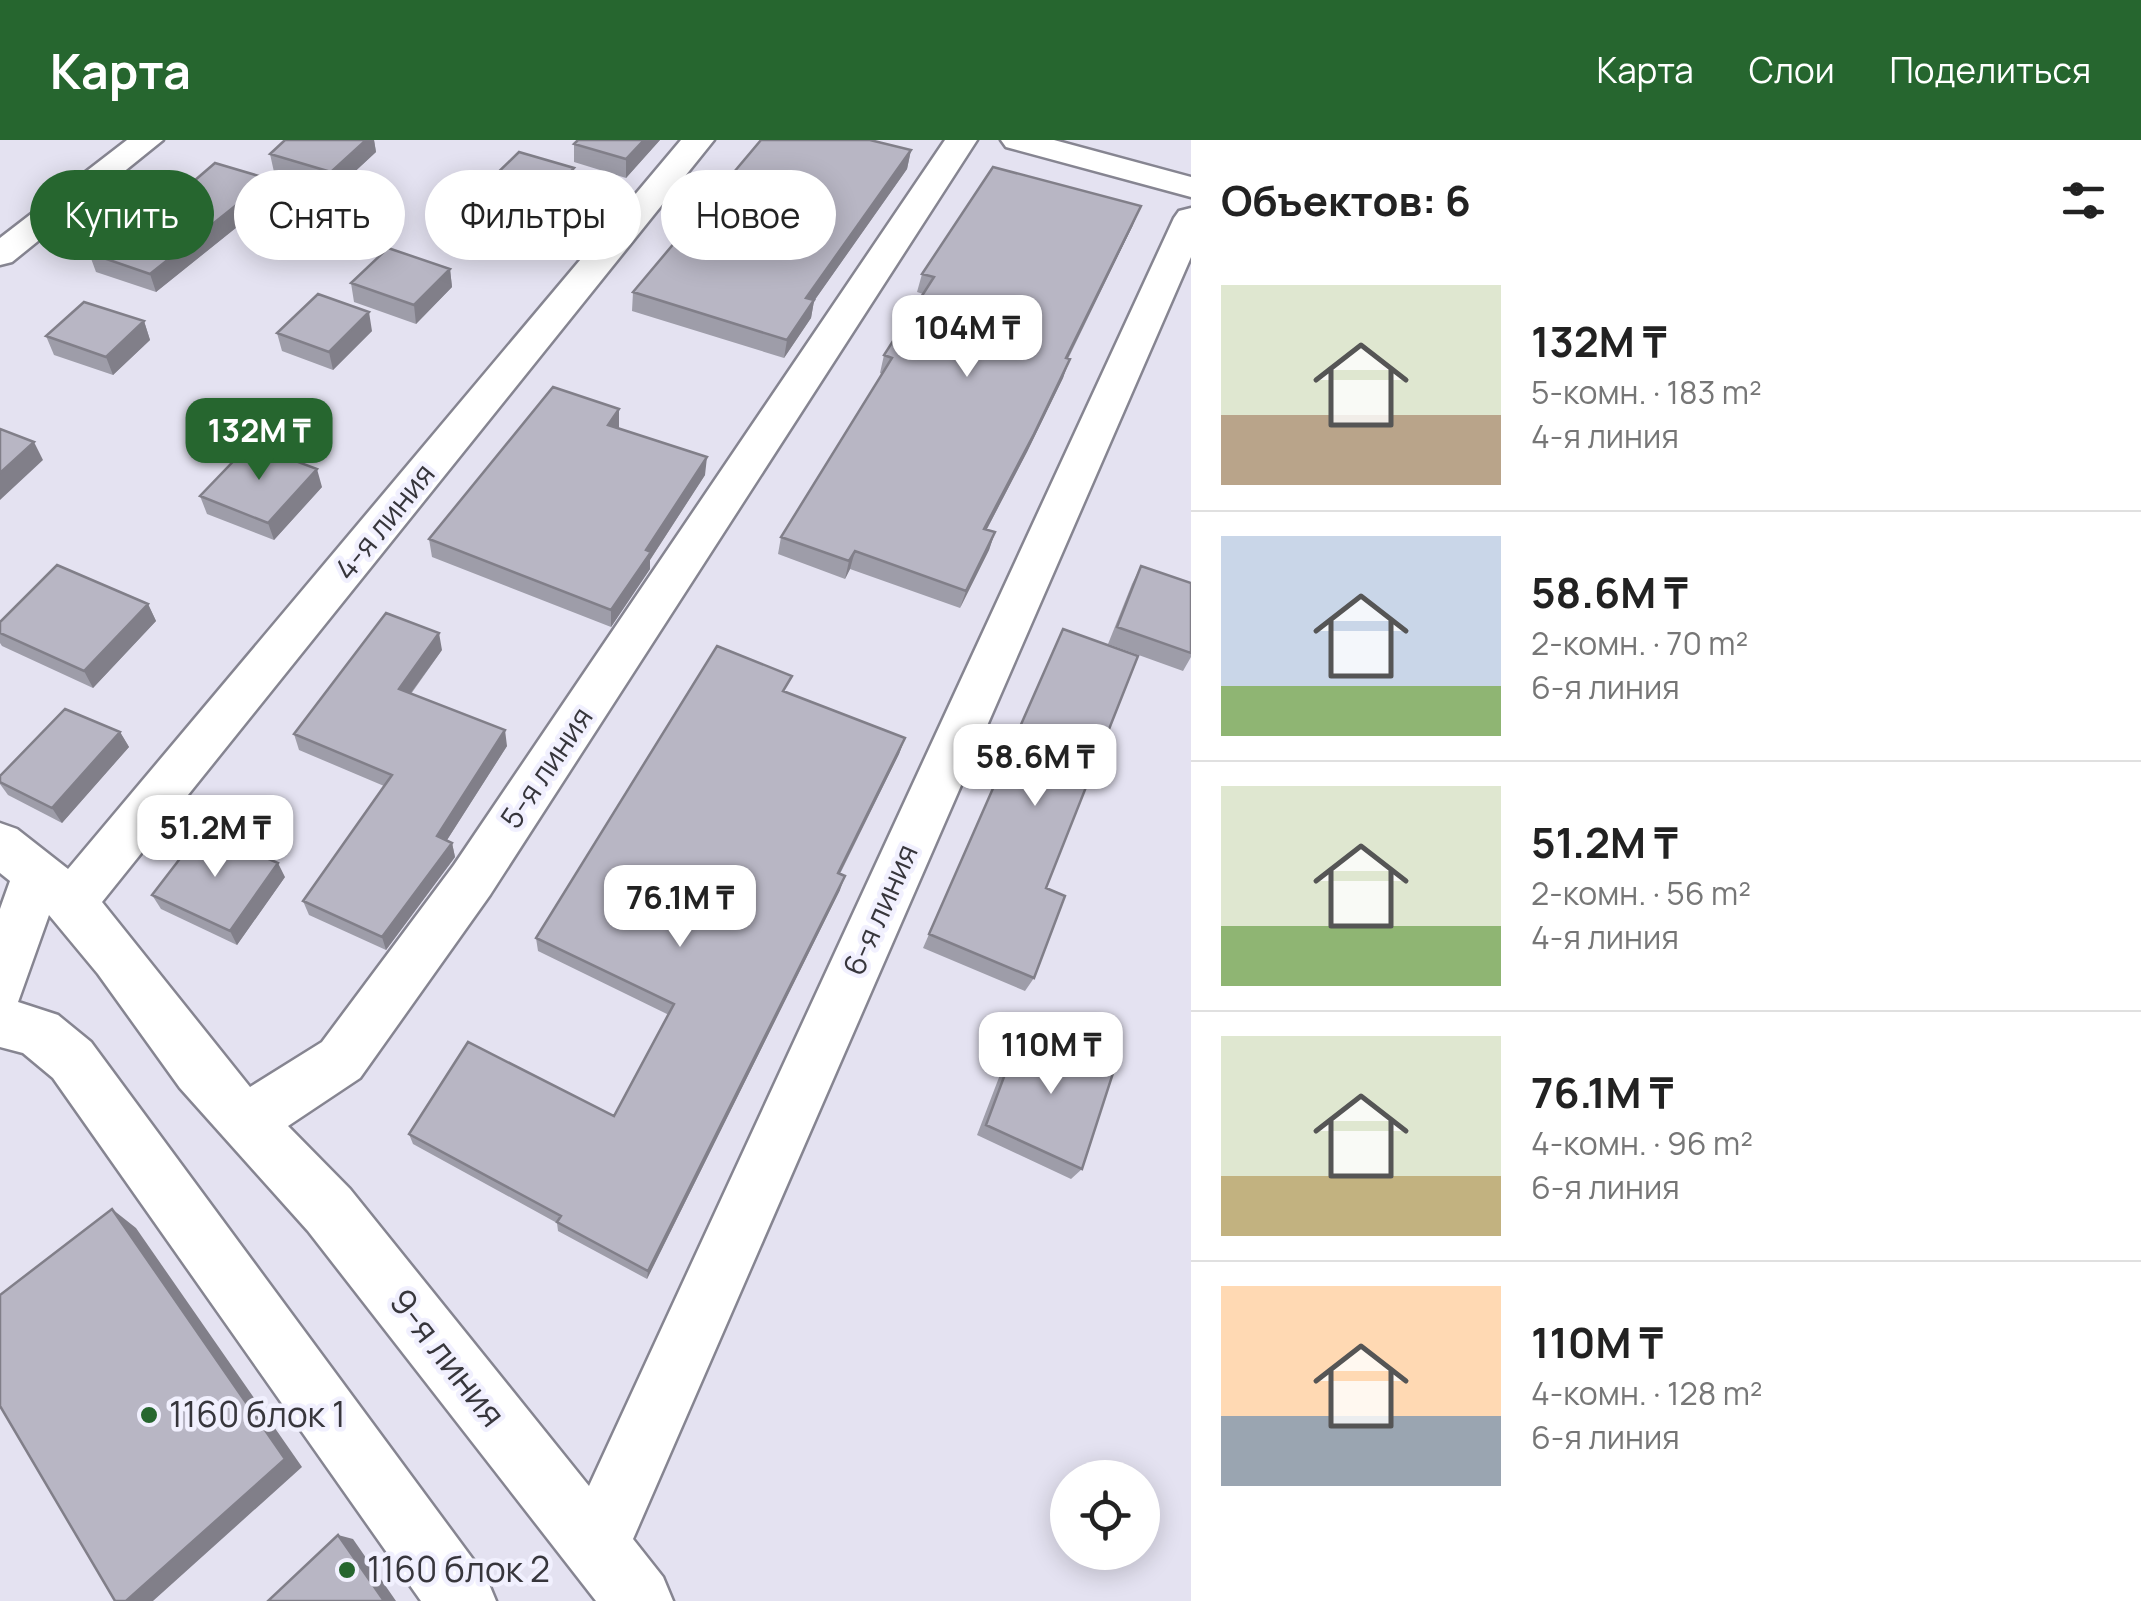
<!DOCTYPE html>
<html lang="ru">
<head>
<meta charset="utf-8">
<style>
  body { margin:0; font-family:Manrope,sans-serif; background:#f6f6f6; color:#222; height:100vh; display:flex; flex-direction:column; font-size:38px; white-space:nowrap }
  * { box-sizing:border-box; margin:0 }
  p { font-size:32px; color:#767676 }
  .icon { flex:none; width:55px; height:55px; fill:none; stroke:currentColor; stroke-width:2; stroke-linecap:round; stroke-linejoin:round }
  .map { position:relative; flex:1; overflow:hidden }
  .drawer { display:flex; flex-direction:column; background:#fff; width:950px }
  .drawer>* { flex:none }
  .hud { position:absolute; left:30px; top:30px; width:950px; height:90px; display:flex; gap:20px }
  .controls { position:absolute; left:1050px; top:1320px; display:grid; gap:20px }
  .controls a { display:grid; place-items:center; width:110px; height:110px; border-radius:50%; background:#fff; box-shadow:0 5px 25px #0003; font-size:50px }
  .price { position:absolute; translate:-50% -85px; padding:0 22px; border-radius:20px; background:#fff; color:#222; font-size:32px; line-height:65px; filter:drop-shadow(0 2px 5px #0008) }
  .price::after { content:''; position:absolute; left:50%; top:60px; width:30px; height:22px; margin-left:-15px; background:inherit; clip-path:polygon(0 0,100% 0,50% 100%) }
  .price.selected { background:#26662f; color:#fff }
  ul { padding:0; list-style:none }
  li { display:flex; align-items:center; gap:30px; height:250px; padding:0 30px }
  li+li { border-top:2px solid #e0e0e0 }
  li span { display:grid; place-items:center; flex:none; width:280px; height:200px; border-radius:0px; color:#555 }
  li>.icon { margin-inline-start:auto }
  span .icon { width:120px; height:120px; fill:#fffc; stroke-width:1 }
  li b { font-size:42px }
  h2 { display:flex; justify-content:space-between; align-items:center; height:120px; padding:0 30px; font-size:42px }
  .tag { padding:0 35px; border-radius:45px; background:#fff; box-shadow:0 5px 25px #0003; font-size:35px; line-height:90px }
  .tag.selected { background:#26662f; color:#fff }
  header { display:flex; align-items:center; gap:60px; box-sizing:border-box; height:140px; padding:0 50px; background:#26662f; color:#fff }
  header strong { font-size:48px }
  nav { display:flex; gap:55px; margin-inline-start:auto; font-size:35px }
  main { display:flex; flex:1; min-height:0 }
  .map>svg:first-child { display:block }
  .lines { fill:none; stroke-linecap:round; stroke-linejoin:round }
  .minor-casing { stroke:#868591; stroke-width:5 }
  .minor { fill:#fff; fill-rule:evenodd }
  .wall { fill:#9e9da9 }
  .shaded-wall { fill:#817f89 }
  .building { fill:#b8b6c4; stroke:#817f89; stroke-width:2.5 }
  .poi-dot { fill:#26662f; stroke:#f1f0fe; stroke-width:4 }
  .labels { text-anchor:middle; stroke-width:9; stroke-linejoin:round; paint-order:stroke }
  .street-label { font-size:30px; fill:#37363c; stroke:#f1f0fe }
  .near-street-label { font-size:35px; fill:#37363c; stroke:#f1f0fe }
  .near-poi-label { font-size:35px; fill:#37363c; stroke:#f1f0fe; text-anchor:start }
</style>
</head>
<body>
<header>
<strong>Карта</strong>
<nav><a>Карта</a><a>Слои</a><a>Поделиться</a></nav>
</header>
<main>
<div class="map">
<svg width="1191" height="1461" viewBox="0 0 1191 1461">
  <rect width="100%" height="100%" fill="#e4e2f1"/>
  <g class="lines">
    <defs>
      <path id="minor" d="M127,0h36l-151,122 -12,3v-27z
        M681,0h33l-612,762 148,185 72,-45 132,-177 491,-725h32l-487,755 -130,183 -72,48 62,63 239,297 585,-1268 5,-7 12,-3v49l-558,1282 30,38 10,24h-77l-288,-370 -128,-143 -82,-114 -49,-59 -31,87 40,13 33,27 395,535 10,24h-75l-368,-523 -30,-25 -23,-6v-138l10,-28 -10,-8v-50l17,6 51,40z
        M1001,0h53l137,37v20l-185,-50z"/>
    </defs>
    <use href="#minor" class="minor-casing"/>
    <use href="#minor" class="minor"/>
  </g>
  <path class="wall" d="M285,0h89l2,12 -41,38 -61,-18 -4,-18z
    M578,0h82l-34,38 -52,-16v-18z
    M911,10l-4,19 -93,132 -3,17 -27,40 -152,-47 1,-19z
    M487,43l88,4 -31,31 -55,-17z
    M273,58l-117,94 -60,-20 -7,-19 69,-41z
    M1133,85l-65,134 -5,19 -36,74 -40,77 8,3 -6,18 -29,58 -110,-39 -5,10 -67,-25 3,-17 101,-163 -2,-1 4,-18 39,-61 -6,-2 5,-18z
    M450,129l2,18 -36,37 -62,-22 -3,-19z
    M144,181l6,19 -37,35 -59,-20 -8,-19z
    M372,191l-39,39 -51,-19 -5,-18z
    M619,269l-1,19 87,47 -55,85v9l-39,58 -179,-70 -3,-18z
    M322,347l-48,53 -67,-26 -7,-18z
    M1141,426l50,17v74l-8,14 -75,-27 24,-60z
    M148,464l8,17 -63,67 -91,-42 -2,-3v-21z
    M1055,506l-9,242 -12,90 -9,13 -102,-43z
    M442,510l-31,44 96,52 -60,94 5,3 3,14 -69,93 -77,-35 -6,-14 81,-115 -85,-36 -5,-16z
    M788,553l117,45 -6,16 -59,120v16l-193,389 -89,-48 -1,-8 -144,-79 -4,-10 205,-18 55,-101 -131,-64 -2,-13z
    M120,592l9,15 -67,76 -54,-28 -8,-11v-8z
    M285,737l-48,68 -76,-36 -9,-14z
    M1023,886l59,143 -11,10 -94,-44 37,-97z"/>
  <path class="shaded-wall" d="M366,0h8l2,12 -41,38 -4,-18z
    M644,0h16l-34,38v-19z
    M911,10l-4,19 -93,132 -3,17 -27,40 3,-18 19,-42z
    M574,28l1,19 -31,31v-18z
    M269,39l4,19 -117,94 -6,-18z
    M1141,66l-8,19 -74,151 7,-18z
    M450,129l2,18 -36,37 -2,-19z
    M369,172l3,19 -39,39 -4,-18z
    M144,181l6,19 -37,35 -7,-18z
    M1070,219l-7,19 -36,74 -49,94 6,-17z
    M619,269v18l-11,16v-18z
    M34,302l9,18 -43,40v-27z
    M707,317l-2,18 -55,85v9l-39,58v-17l35,-60z
    M317,329l5,18 -48,53 -6,-17z
    M995,392l-6,18 -29,58 6,-17z
    M855,411l-5,18 -5,10 4,-18z
    M148,464l8,17 -63,67 -9,-17z
    M439,493l3,17 -40,55 -3,-16z
    M505,590l2,16 -67,105 -3,-15z
    M120,592l9,15 -67,76 -10,-15z
    M905,598l-6,16 -66,133 5,-14z
    M452,703l3,14 -69,93 -4,-13z
    M278,723l7,14 -48,68 -7,-14z
    M845,736l-5,14 -193,389 1,-8z
    M112,1069l24,19 166,239 -149,134h-27z
    M338,1395l15,4 43,62h-12z"/>
  <path class="building" d="M285,0h81l-35,32 -61,-18z
    M578,0h66l-18,19 -52,-15z
    M761,0h109l41,10 -105,148 8,2 -27,40 -154,-48z
    M519,12l55,16 -30,32 -57,-17z
    M215,23l54,16 -119,95 -61,-21 56,-46 13,5z
    M993,27l148,39 -75,152 4,1 -36,75 -50,95 11,3 -29,59 -111,-40 -6,10 -68,-24 111,-179 -8,-3 50,-78 -12,-3z
    M388,108l62,21 -36,36 -63,-22z
    M318,154l51,18 -40,40 -52,-19z
    M84,162l60,19 -38,36 -60,-21z
    M553,247l66,22 -11,16 99,32 -61,93 5,2 -40,58 -182,-71z
    M0,289l34,13 -34,31z
    M250,304l67,25 -49,54 -68,-27z
    M57,425l91,39 -64,67 -84,-38v-11z
    M1141,426l50,17v70l-74,-26z
    M386,473l53,20 -40,56 106,41 -68,106 15,7 -70,94 -79,-36 89,-126 -98,-41z
    M1063,489l75,27 -92,232 19,8 -31,82 -105,-44z
    M717,506l75,30 -9,15 122,47 -67,135 7,3 -197,395 -91,-49 4,-6 -152,-82 59,-92 146,74 60,-112 -138,-66z
    M65,569l55,23 -68,76 -52,-26v-6z
    M202,690l76,33 -48,68 -78,-36z
    M1023,886l92,41 -33,102 -96,-44z
    M112,1069l173,250 -159,142h-11l-115,-195v-111z
    M338,1395l46,66h-116z"/>
  <g class="poi-dot">
    <circle cx="149" cy="1275" r="10"/>
    <circle cx="347" cy="1430" r="10"/>
  </g>
  <g class="labels">
    <g class="street-label">
      <text transform="translate(385 382) rotate(-51)" y="10">4-я линия</text>
      <text transform="translate(547 628) rotate(-56)" y="10">5-я линия</text>
      <text transform="translate(881 770) rotate(-66)" y="10">6-я линия</text>
    </g>
    <g class="near-street-label">
      <text transform="translate(447 1218) rotate(52)" y="12">9-я линия</text>
    </g>
    <g class="near-poi-label">
      <text x="169" y="1287">1160 блок 1</text>
      <text x="367" y="1442">1160 блок 2</text>
    </g>
  </g>
</svg>
<div class="controls">
<a><svg class="icon" aria-label="locate" viewBox="0 0 24 24"><circle cx="12" cy="12" r="6"/><path d="M12 2v4M12 18v4M2 12h4M18 12h4"/></svg></a>
</div>
<b class="price" style="left:967px;top:240px">104M ₸</b>
<b class="price selected" style="left:259px;top:343px">132M ₸</b>
<b class="price" style="left:1035px;top:669px">58.6M ₸</b>
<b class="price" style="left:215px;top:740px">51.2M ₸</b>
<b class="price" style="left:680px;top:810px">76.1M ₸</b>
<b class="price" style="left:1051px;top:957px">110M ₸</b>
<div class="hud">
<a class="tag selected">Купить</a>
<a class="tag">Снять</a>
<a class="tag">Фильтры</a>
<a class="tag">Новое</a>
</div>
</div>
<section class="drawer">
<h2>Объектов: 6<svg class="icon" aria-label="filters" viewBox="0 0 24 24"><path d="M4 7h16M4 17h16"/><circle cx="9" cy="7" r="2"/><circle cx="15" cy="17" r="2"/></svg></h2>
<ul>
<li><span style="background:linear-gradient(#dfe7d0 65%,#b9a48a 0)"><svg class="icon" aria-label="home" viewBox="0 0 24 24"><path d="M3 11l9-7 9 7M6 9v11h12V9"/></svg></span><div><b>132M ₸</b><p>5-комн. · 183 m²</p><p>4-я линия</p></div></li>
<li><span style="background:linear-gradient(#c9d6e8 75%,#8fb573 0)"><svg class="icon" aria-label="home" viewBox="0 0 24 24"><path d="M3 11l9-7 9 7M6 9v11h12V9"/></svg></span><div><b>58.6M ₸</b><p>2-комн. · 70 m²</p><p>6-я линия</p></div></li>
<li><span style="background:linear-gradient(#dfe7d0 70%,#8fb573 0)"><svg class="icon" aria-label="home" viewBox="0 0 24 24"><path d="M3 11l9-7 9 7M6 9v11h12V9"/></svg></span><div><b>51.2M ₸</b><p>2-комн. · 56 m²</p><p>4-я линия</p></div></li>
<li><span style="background:linear-gradient(#dfe7d0 70%,#c2b280 0)"><svg class="icon" aria-label="home" viewBox="0 0 24 24"><path d="M3 11l9-7 9 7M6 9v11h12V9"/></svg></span><div><b>76.1M ₸</b><p>4-комн. · 96 m²</p><p>6-я линия</p></div></li>
<li><span style="background:linear-gradient(#ffd9b3 65%,#9aa5b1 0)"><svg class="icon" aria-label="home" viewBox="0 0 24 24"><path d="M3 11l9-7 9 7M6 9v11h12V9"/></svg></span><div><b>110M ₸</b><p>4-комн. · 128 m²</p><p>6-я линия</p></div></li>
</ul>
</section>
</main>
</body>
</html>
